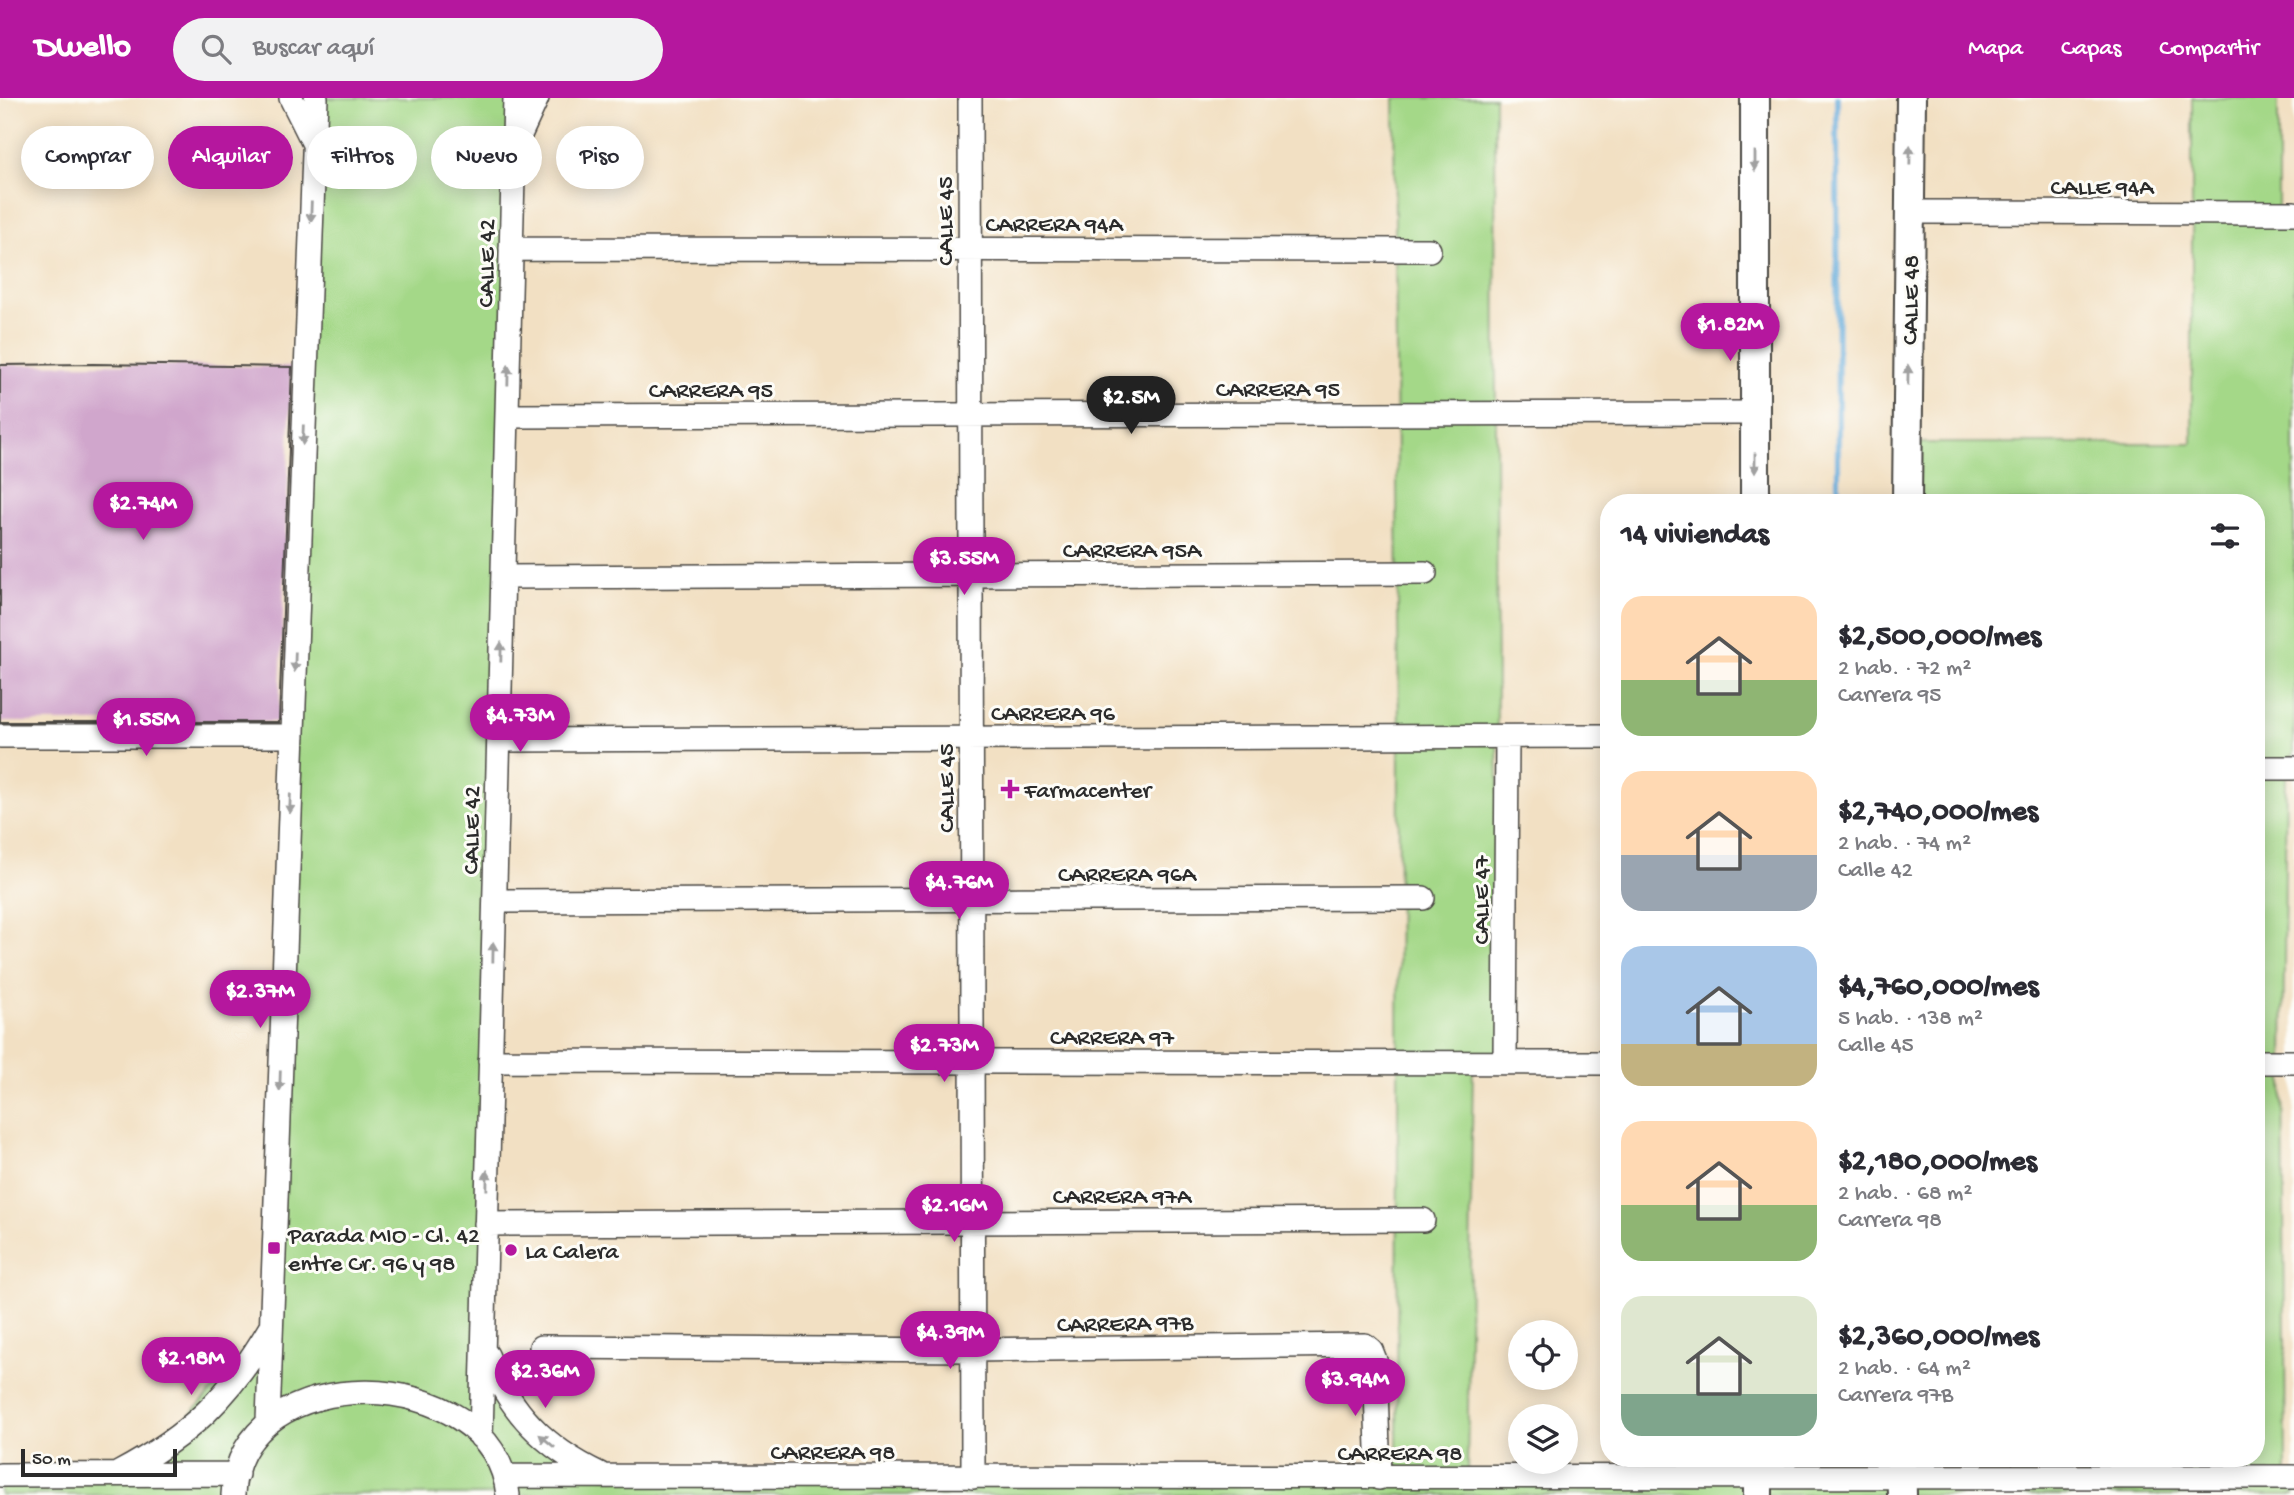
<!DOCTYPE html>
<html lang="es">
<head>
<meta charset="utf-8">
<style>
  body { margin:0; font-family:"Gochi Hand",sans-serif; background:#f2f2f3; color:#2b2b33; height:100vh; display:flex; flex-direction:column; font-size:26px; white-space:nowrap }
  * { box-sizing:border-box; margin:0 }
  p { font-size:23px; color:#7c7c81 }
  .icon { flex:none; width:38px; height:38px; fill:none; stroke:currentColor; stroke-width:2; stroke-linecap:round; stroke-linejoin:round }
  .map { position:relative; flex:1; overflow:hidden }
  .details { position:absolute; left:1600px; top:396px; width:665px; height:973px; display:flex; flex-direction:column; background:#fff; border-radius:28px; box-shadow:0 4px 18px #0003 }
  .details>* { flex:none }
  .banner { position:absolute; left:21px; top:28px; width:665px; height:63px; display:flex; gap:14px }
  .controls { position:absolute; left:1508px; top:1222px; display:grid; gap:14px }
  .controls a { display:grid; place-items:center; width:70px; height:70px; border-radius:50%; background:#fff; box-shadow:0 4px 18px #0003; font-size:35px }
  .scale { position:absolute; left:21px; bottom:18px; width:156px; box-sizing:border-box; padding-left:7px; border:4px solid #2b2b2b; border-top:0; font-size:19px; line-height:24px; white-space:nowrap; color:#2b2b2b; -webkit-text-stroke:5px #fdfcf7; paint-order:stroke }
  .price { position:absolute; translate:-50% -60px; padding:0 16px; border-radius:24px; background:#b5179e; color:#fff; font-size:23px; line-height:46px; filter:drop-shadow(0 2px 4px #0008) }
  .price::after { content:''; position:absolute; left:50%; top:42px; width:21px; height:16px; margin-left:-10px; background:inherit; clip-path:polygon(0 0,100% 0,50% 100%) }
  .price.on { background:#222; color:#fff }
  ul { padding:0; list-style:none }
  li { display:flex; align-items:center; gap:21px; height:175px; padding:0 21px }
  li span { display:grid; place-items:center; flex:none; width:196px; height:140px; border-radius:21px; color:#555 }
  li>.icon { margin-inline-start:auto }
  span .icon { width:84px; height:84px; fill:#fffc; stroke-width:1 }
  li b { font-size:30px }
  h2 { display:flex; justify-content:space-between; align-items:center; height:84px; padding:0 21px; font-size:30px }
  .pill { padding:0 24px; border-radius:32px; background:#fff; box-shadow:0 4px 18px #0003; font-size:24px; line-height:63px }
  .pill.on { background:#b5179e; color:#fff }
  header { display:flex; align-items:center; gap:42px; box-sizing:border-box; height:98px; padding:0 35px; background:#b5179e; color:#fff }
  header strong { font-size:33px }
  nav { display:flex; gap:38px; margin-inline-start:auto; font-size:24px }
  .search { width:490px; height:63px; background:#f2f2f3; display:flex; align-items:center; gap:18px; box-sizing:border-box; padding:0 24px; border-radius:38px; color:#7c7c81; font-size:26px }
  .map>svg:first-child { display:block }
  .green { fill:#a4d888; stroke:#68825a; stroke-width:2 }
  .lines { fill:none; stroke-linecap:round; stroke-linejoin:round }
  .stream { stroke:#63aada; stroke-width:6 }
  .building { fill:#d0a6cc }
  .minor-casing { stroke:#494642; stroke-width:26 }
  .major-casing { stroke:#494642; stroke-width:32 }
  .minor { stroke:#fff; stroke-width:23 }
  .major { stroke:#fff; stroke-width:28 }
  .oneway { fill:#a0a0a0 }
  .poi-dot { fill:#b5179e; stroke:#fdfcf7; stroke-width:2.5 }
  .labels { text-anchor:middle; stroke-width:6; stroke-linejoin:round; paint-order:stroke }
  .street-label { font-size:24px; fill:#2b2b2b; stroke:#fdfcf7 }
  .poi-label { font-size:24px; fill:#2b2b2b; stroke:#fdfcf7; text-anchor:start }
</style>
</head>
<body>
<header>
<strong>Dwello</strong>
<div class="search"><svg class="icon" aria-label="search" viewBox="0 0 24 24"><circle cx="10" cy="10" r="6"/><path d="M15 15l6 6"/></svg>Buscar aquí</div>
<nav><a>Mapa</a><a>Capas</a><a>Compartir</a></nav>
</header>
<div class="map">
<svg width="2294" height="1397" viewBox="0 0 2294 1397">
  <rect width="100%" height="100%" fill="#fdfcf7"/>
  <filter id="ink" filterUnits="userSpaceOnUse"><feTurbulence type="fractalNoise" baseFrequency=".0143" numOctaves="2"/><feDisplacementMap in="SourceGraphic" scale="14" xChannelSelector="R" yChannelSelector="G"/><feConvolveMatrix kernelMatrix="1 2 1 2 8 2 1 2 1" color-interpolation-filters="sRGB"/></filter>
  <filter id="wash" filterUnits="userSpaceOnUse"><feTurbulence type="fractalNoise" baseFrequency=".00686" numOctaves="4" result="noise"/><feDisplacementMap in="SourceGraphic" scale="28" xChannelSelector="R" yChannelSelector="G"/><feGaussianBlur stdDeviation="1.57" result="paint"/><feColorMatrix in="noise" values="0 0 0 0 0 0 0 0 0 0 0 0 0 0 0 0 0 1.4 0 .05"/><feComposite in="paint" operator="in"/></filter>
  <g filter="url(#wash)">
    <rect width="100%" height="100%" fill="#f2e0c3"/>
    <path class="green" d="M291,0h246l-17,36 -37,1212 34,65 88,66 792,1 2,-740 -5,-640h101l2,639 8,325 -32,1 -6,415 718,-1v-19h71v-956h-349v-59h285v-345h86v114l16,1v540l-8,15 -3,294 3,415h8v18h-2294v-20l116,-1 39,-21 117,-128 42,-1181z"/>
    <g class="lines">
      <path class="stream" d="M1837,0l1,404"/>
    </g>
    <g id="blocks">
      <path class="building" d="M93,266l199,3 -13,355h-279v-357z"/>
    </g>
  </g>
  <g filter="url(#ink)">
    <use href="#blocks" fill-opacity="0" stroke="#494642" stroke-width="2"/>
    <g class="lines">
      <defs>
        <path id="minor" d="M291,0l22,44
          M970,0l3,1379
          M519,39l18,-39
          M1910,114l384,1
          M511,151l918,1
          M507,318l1248,-3
          M503,479l922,-4
          M0,638h293
          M499,642l1109,-4
          M2256,670h38
          M495,803l928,-3
          M490,963l1118,2
          M1505,964l2,-325
          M2256,964h38
          M486,1126l937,-4
          M541,1249l432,3 392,-5 6,5 4,10 4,118
          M487,1257c24,58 57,92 113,119
          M268,1323l48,-1323
          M481,1339l34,-1339
          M119,1375c71,-38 110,-75 151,-145
          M0,1377l237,-1
          M505,1378l1789,1
          M233,1397c5,-140 261,-134 275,0"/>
        <path id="major" d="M1755,404v-404
          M1907,404l4,-404
          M1901,1360l1,37
          M1758,1397v-37"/>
      </defs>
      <use href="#minor" class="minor-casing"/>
      <use href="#major" class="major-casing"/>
      <use href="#minor" class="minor"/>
      <use href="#major" class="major"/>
    </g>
    <defs><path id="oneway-solid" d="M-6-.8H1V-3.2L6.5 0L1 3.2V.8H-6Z" transform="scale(1.75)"/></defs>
    <g class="oneway">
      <use href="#oneway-solid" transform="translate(1910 57) rotate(-89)"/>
      <use href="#oneway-solid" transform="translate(1755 63) rotate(90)"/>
      <use href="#oneway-solid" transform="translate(311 114) rotate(92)"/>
      <use href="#oneway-solid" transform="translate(508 277) rotate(-89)"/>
      <use href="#oneway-solid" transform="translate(1908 277) rotate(-89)"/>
      <use href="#oneway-solid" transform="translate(303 337) rotate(92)"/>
      <use href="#oneway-solid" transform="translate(1755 365) rotate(90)"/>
      <use href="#oneway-solid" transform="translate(501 554) rotate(-89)"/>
      <use href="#oneway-solid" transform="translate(295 564) rotate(92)"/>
      <use href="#oneway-solid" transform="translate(290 706) rotate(92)"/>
      <use href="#oneway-solid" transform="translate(493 854) rotate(-89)"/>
      <use href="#oneway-solid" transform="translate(280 983) rotate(92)"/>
      <use href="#oneway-solid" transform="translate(487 1082) rotate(-89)"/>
      <use href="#oneway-solid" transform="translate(547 1343) rotate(-140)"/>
    </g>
  </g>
  <g class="poi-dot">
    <path d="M1006.5 680.5h7v7h7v7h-7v7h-7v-7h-7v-7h7z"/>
    <rect x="267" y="1143" width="14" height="14" rx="3.5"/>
    <circle cx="511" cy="1152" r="7"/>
  </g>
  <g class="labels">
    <g class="street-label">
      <text x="2102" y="96">CALLE 94A</text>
      <text transform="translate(944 123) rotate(-90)" y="8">CALLE 45</text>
      <text x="1054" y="133">CARRERA 94A</text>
      <text transform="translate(485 165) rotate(-89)" y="8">CALLE 42</text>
      <text transform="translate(1909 202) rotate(-89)" y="8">CALLE 48</text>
      <text x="1278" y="298">CARRERA 95</text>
      <text x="711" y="299">CARRERA 95</text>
      <text x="1132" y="459">CARRERA 95A</text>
      <text x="1053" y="622">CARRERA 96</text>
      <text transform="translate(945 690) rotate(-90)" y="8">CALLE 45</text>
      <text transform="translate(470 732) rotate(-89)" y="8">CALLE 42</text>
      <text x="1127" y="783">CARRERA 96A</text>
      <text transform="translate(1480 802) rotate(-90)" y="8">CALLE 47</text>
      <text x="1112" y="946">CARRERA 97</text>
      <text x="1122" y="1105">CARRERA 97A</text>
      <text transform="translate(1125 1224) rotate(-1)" y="8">CARRERA 97B</text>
      <text x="833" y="1361">CARRERA 98</text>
      <text x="1400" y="1362">CARRERA 98</text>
    </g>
    <g class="poi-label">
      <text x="1024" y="699">Farmacenter</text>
      <text x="288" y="1144">Parada MIO - Cl. 42<tspan x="288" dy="28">entre Cr. 96 y 98</tspan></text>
      <text x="525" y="1160">La Calera</text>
    </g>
  </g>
</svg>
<div class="controls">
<a><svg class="icon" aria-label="locate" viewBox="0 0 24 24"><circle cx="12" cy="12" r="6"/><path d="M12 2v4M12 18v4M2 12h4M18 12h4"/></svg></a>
<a><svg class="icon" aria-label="layers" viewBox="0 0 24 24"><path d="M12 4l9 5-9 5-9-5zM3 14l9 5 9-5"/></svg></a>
</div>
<div class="scale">50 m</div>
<b class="price" style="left:1730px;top:265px">$1.82M</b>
<b class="price on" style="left:1131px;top:338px">$2.5M</b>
<b class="price" style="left:143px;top:444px">$2.74M</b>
<b class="price" style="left:964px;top:499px">$3.55M</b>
<b class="price" style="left:520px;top:656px">$4.73M</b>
<b class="price" style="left:146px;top:660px">$1.55M</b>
<b class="price" style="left:959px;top:823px">$4.76M</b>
<b class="price" style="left:260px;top:932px">$2.37M</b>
<b class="price" style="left:944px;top:986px">$2.73M</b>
<b class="price" style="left:954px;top:1146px">$2.16M</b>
<b class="price" style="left:950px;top:1273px">$4.39M</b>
<b class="price" style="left:191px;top:1299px">$2.18M</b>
<b class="price" style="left:545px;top:1312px">$2.36M</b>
<b class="price" style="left:1355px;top:1320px">$3.94M</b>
<div class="banner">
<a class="pill">Comprar</a>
<a class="pill on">Alquilar</a>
<a class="pill">Filtros</a>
<a class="pill">Nuevo</a>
<a class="pill">Piso</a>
</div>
<section class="details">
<h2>14 viviendas<svg class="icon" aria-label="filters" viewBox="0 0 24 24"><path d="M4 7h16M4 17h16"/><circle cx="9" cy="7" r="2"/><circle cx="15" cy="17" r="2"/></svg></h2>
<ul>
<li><span style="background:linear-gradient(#ffd9b3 60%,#8fb573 0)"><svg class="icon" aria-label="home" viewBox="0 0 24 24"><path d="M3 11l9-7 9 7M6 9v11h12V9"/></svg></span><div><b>$2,500,000/mes</b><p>2 hab. · 72 m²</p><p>Carrera 95</p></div></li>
<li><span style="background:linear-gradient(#ffd9b3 60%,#9aa5b1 0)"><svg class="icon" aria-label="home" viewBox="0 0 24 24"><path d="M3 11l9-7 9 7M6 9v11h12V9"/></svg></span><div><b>$2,740,000/mes</b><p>2 hab. · 74 m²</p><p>Calle 42</p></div></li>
<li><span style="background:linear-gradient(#a9c7e8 70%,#c2b280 0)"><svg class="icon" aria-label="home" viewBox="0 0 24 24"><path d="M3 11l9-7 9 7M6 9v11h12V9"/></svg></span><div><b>$4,760,000/mes</b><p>5 hab. · 138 m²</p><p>Calle 45</p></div></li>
<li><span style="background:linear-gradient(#ffd9b3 60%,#8fb573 0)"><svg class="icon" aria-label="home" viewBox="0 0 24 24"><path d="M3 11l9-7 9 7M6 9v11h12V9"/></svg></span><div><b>$2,180,000/mes</b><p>2 hab. · 68 m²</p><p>Carrera 98</p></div></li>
<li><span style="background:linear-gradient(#dfe7d0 70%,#7fa58c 0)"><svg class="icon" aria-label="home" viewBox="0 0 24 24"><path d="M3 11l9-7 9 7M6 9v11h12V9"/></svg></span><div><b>$2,360,000/mes</b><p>2 hab. · 64 m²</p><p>Carrera 97B</p></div></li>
</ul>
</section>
</div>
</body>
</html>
